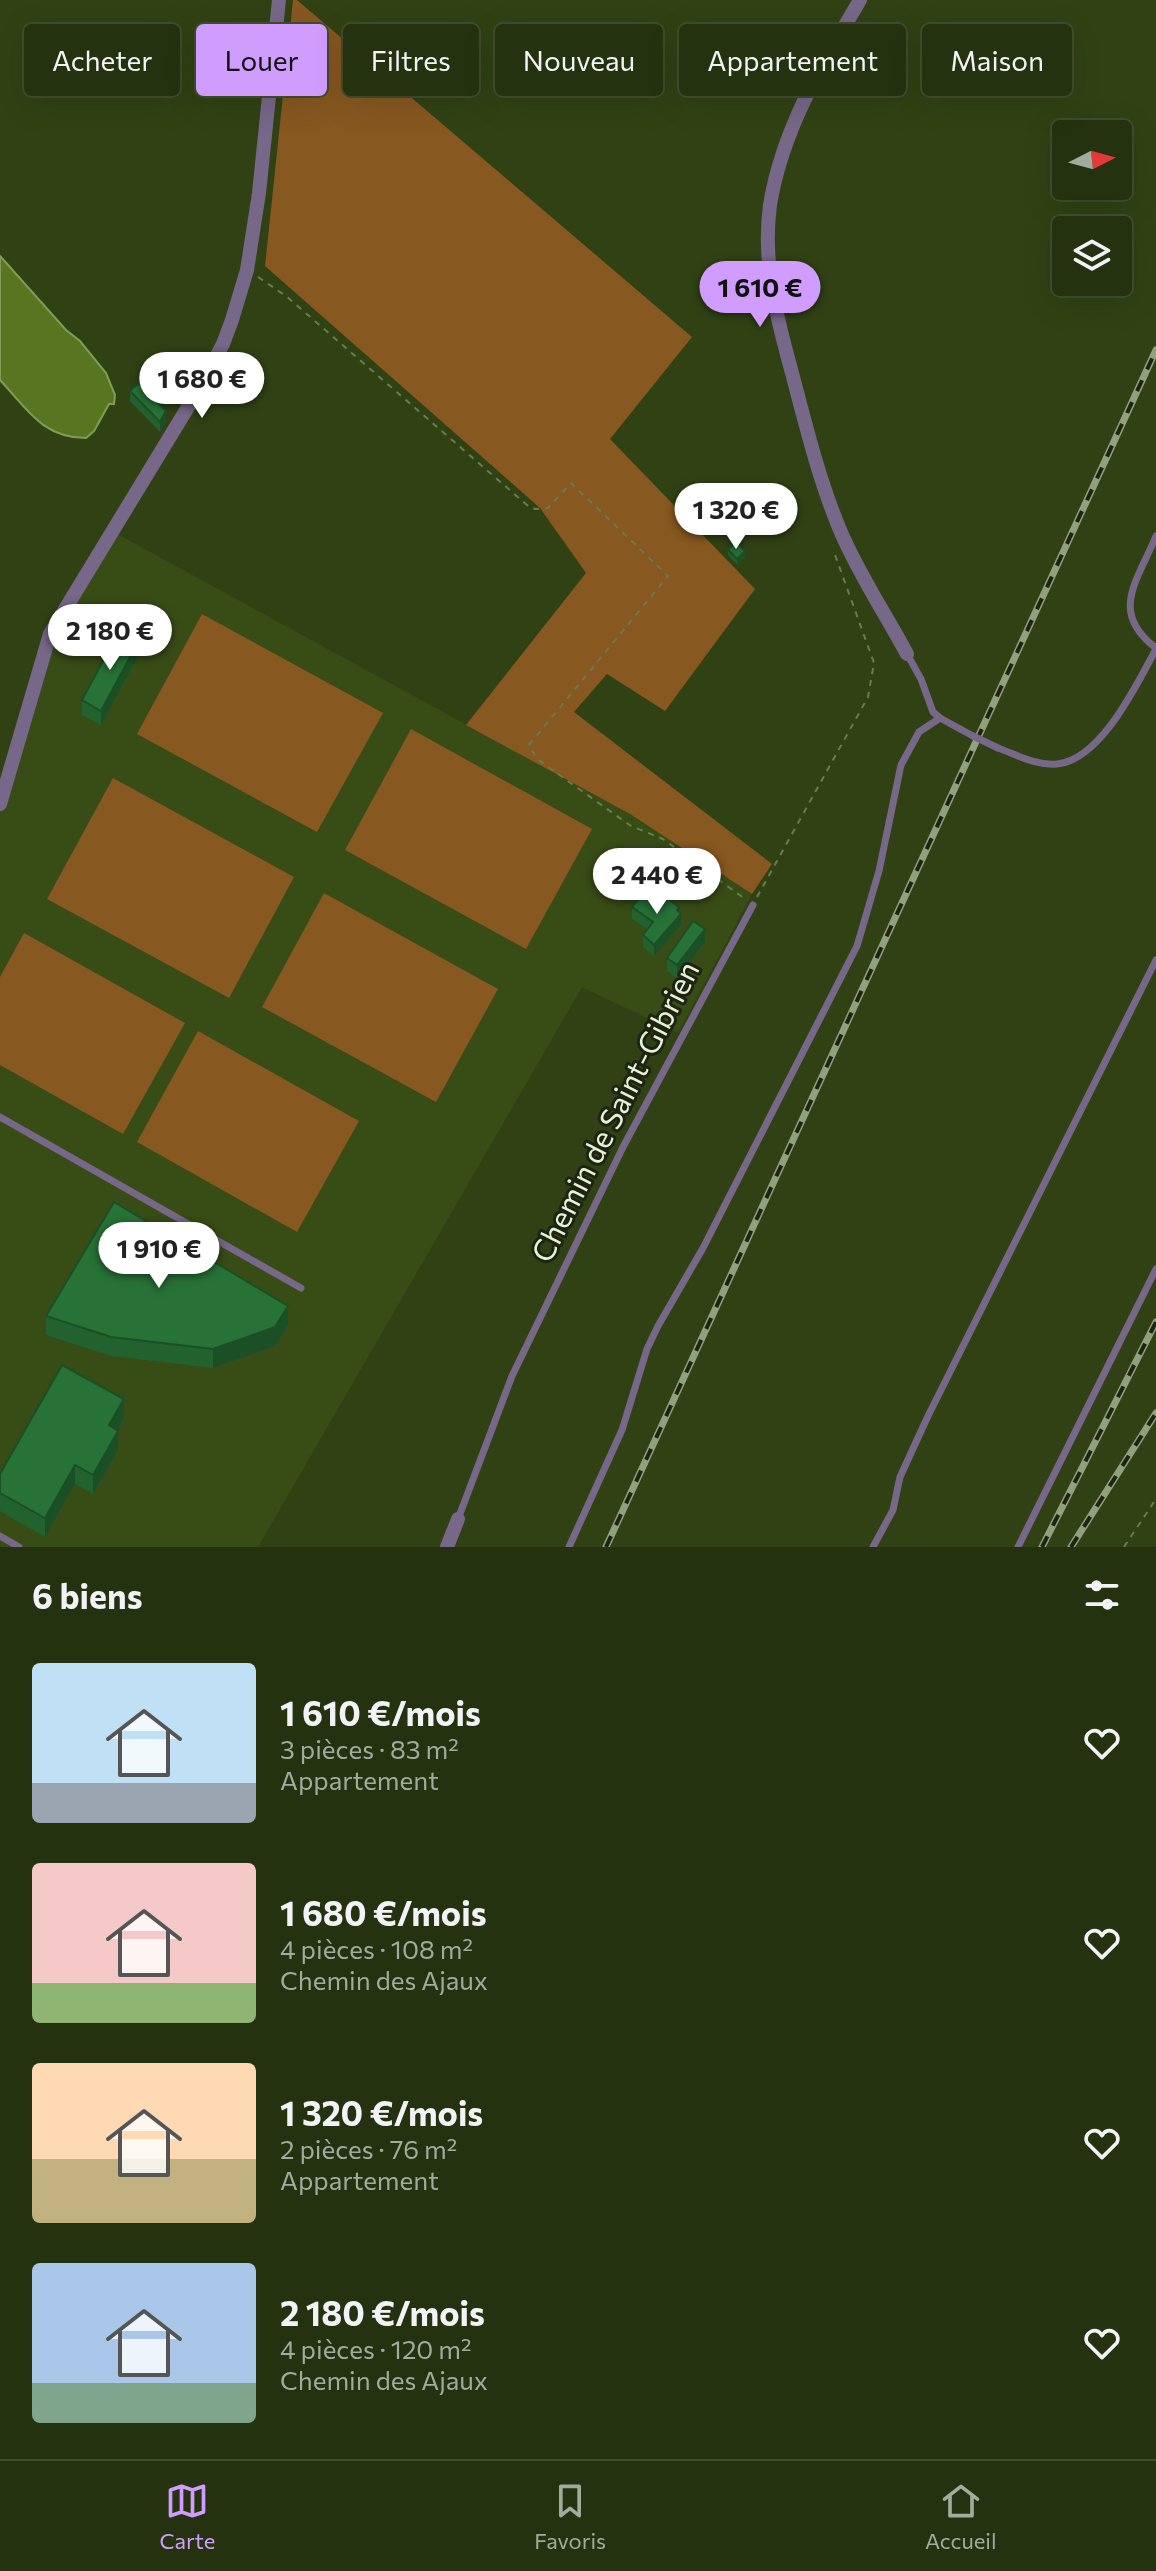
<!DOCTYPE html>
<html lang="fr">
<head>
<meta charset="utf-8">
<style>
  body { margin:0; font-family:Commissioner,sans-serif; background:#303e1d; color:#f1f3f6; height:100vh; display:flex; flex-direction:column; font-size:30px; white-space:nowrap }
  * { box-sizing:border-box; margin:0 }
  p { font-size:26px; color:#a3aa9e }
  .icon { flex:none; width:44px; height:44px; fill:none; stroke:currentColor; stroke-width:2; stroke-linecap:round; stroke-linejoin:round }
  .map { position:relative; height:1547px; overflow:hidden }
  .drawer { display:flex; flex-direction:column; background:#24320f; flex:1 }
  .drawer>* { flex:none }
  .top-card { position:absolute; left:24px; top:24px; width:1108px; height:72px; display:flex; gap:16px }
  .needle { width:52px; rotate:84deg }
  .controls { position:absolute; left:1052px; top:120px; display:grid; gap:16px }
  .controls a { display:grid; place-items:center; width:80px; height:80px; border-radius:8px; background:#24320f; box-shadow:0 8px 32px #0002,0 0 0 2px #414d2f; font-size:40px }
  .price { position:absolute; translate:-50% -68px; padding:0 18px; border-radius:28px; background:#fff; color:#222; font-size:26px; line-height:52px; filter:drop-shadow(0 2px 4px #0008) }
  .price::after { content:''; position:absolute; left:50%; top:48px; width:24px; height:18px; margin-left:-12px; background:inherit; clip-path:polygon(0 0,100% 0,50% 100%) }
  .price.current { background:#d09dff; color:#111 }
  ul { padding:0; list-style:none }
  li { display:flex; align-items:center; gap:24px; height:200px; padding:0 32px }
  li span { display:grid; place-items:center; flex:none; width:224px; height:160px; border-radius:8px; color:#555 }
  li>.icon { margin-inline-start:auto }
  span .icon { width:96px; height:96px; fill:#fffc; stroke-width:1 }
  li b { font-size:34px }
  h2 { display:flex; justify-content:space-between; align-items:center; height:96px; padding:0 32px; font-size:34px }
  .tag { padding:0 28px; border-radius:8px; background:#24320f; box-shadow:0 8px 32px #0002,0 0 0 2px #414d2f; font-size:28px; line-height:72px }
  .tag.current { background:#d09dff; color:#111 }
  .tab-bar { display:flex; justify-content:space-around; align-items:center; height:112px; border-top:2px solid #414d2f; background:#24320f; font-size:22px; color:#a3aa9e }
  .tab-bar a { display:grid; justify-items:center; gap:4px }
  .tab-bar .current { color:#d09dff }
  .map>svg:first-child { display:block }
  .built { fill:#384c16 }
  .green { fill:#875820 }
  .water { fill:#57761f; stroke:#829c57; stroke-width:2 }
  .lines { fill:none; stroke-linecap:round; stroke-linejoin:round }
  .path { stroke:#6a7a52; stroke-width:2; stroke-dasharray:6 6; stroke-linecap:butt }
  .lane { stroke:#776788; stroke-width:7 }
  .street { stroke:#776788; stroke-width:14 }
  .rail-casing { stroke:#91a07d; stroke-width:7 }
  .rail { stroke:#1d2512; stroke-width:4; stroke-dasharray:12; stroke-linecap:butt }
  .lane-bridge { stroke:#776788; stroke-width:7 }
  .wall { fill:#22622e }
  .shaded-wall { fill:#1b5026 }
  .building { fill:#277236; stroke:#1b5026; stroke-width:2 }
  .labels { text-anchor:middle; stroke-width:6; stroke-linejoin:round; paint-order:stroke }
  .street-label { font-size:30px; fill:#e7f3d9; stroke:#1d2512 }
</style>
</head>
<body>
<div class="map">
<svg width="1156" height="1547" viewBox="0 0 1156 1547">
  <rect width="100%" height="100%" fill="#304214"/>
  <path class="built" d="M110,530l520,284 122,80 -74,139 -96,-46 -324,560h-258v-735l46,-157z"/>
  <path class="green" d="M293,0h4l395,337 -82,102 145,150 -90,122 -58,-37 -33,38 198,152 -20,30 -122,-80 -164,-89 120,-152 -46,-65 -275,-242z
    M202,614l181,99 -66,119 -180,-98z
    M411,729l181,100 -66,120 -181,-99z
    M113,778l181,99 -65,121 -182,-99z
    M324,893l174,96 -62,113 -174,-95z
    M24,933l161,90 -62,111 -123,-69v-88z
    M198,1031l161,90 -62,111 -160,-90z"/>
  <path class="water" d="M0,256l66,74 14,11 26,32 9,22 -1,9h-5l-15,27 -8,7c-43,0 -58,-28 -86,-58z"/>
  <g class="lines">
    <path class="path" d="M258,277l28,19 241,209 8,4 13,-1 23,-25 97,93 -139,169 8,14 94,67 32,13 82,60
      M757,897l111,-200 6,-34 -40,-111
      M1124,1547l32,-48"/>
    <path class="lane" d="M1156,536c-19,46 -47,76 0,112
      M907,654l14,25 12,33 7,6
      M998,748c19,7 39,18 59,16 44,-4 80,-80 99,-115
      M0,1117l301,171
      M458,1519l54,-143 111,-229 130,-242
      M0,1536l19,11
      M569,1547l53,-117 25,-81 11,-23 45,-78 154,-302 22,-75 22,-106 18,-33 21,-14 33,18
      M873,1547l20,-37 7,-33 28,-61 228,-456
      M1018,1547l138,-278"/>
    <path class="street" d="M860,0c-38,64 -78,130 -90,205 -8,59 7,113 22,168 14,53 27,107 48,157 18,43 45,83 67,124
      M0,804l50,-170 149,-245 24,-45 9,-24 15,-50 12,-77 20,-193
      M447,1547l11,-28"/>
    <defs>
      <path id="rail" d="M606,1547l550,-1197
        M1042,1547l114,-225
        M1071,1547l85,-134"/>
    </defs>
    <use href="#rail" class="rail-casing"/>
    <use href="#rail" class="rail"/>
    <path class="lane-bridge" d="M973,736l25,12"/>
  </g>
  <path class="wall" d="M130,391l36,30 -6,11 -30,-31z
    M728,550l17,6 -8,8 -9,-9z
    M137,658l-36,67 -19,-10v-15z
    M658,904l21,8 2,13 -27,31 -11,-9v-12l4,-6 -15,-10v-12z
    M705,942l-28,36 -10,-7v-13z
    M46,1316l242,9 -13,21 -62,22 -102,-12 -65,-21z
    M124,1418l-7,12 1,20 -25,44 -18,-10 -30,53 -45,-26v-37z"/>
  <path class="shaded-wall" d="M166,411v10l-6,11v-10z
    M745,551v5l-8,8v-5z
    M137,644v14l-36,67v-14z
    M679,907v9l2,-2v11l-27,31v-11z
    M705,929v13l-28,36v-13z
    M288,1306v19l-13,21 -62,22v-19z
    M124,1399v19l-15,26v-19z
    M118,1431v19l-25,44v-19z
    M75,1465v19l-30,53v-19z"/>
  <path class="building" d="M139,383l27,28 -6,11 -30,-31z
    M735,542l10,9 -8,8 -9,-9z
    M118,633l19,11 -36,67 -19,-11z
    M644,892l14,12 8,-7 13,10 -2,3 4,4 -27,31 -11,-10 10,-13 -21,-15z
    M693,921l12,8 -28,36 -10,-7z
    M114,1202l174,104 -13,21 -62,22 -102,-12 -65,-21z
    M62,1365l62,34 -15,26 9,6 -25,44 -18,-10 -30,53 -45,-25v-19z"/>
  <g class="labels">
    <g class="street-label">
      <text transform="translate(616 1112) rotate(-63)" y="10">Chemin de Saint-Gibrien</text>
    </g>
  </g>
</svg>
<div class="controls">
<a><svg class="needle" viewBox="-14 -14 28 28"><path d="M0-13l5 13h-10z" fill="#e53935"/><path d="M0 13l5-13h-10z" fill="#a3aa9e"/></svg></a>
<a><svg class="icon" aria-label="layers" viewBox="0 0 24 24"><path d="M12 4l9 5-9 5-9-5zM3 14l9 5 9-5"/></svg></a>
</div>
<b class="price current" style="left:760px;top:329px">1 610 €</b>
<b class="price" style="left:202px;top:420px">1 680 €</b>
<b class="price" style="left:736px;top:551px">1 320 €</b>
<b class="price" style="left:110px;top:672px">2 180 €</b>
<b class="price" style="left:657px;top:916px">2 440 €</b>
<b class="price" style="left:159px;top:1290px">1 910 €</b>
<div class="top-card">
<a class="tag">Acheter</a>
<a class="tag current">Louer</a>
<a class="tag">Filtres</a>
<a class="tag">Nouveau</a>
<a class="tag">Appartement</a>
<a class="tag">Maison</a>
</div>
</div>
<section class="drawer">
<h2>6 biens<svg class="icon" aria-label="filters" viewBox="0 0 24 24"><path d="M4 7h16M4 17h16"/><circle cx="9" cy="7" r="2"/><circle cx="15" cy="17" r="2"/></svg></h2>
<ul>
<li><span style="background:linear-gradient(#bfe0f5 75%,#9aa5b1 0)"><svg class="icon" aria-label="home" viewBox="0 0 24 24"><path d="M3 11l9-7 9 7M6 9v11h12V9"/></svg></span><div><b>1 610 €/mois</b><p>3 pièces · 83 m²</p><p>Appartement</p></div><svg class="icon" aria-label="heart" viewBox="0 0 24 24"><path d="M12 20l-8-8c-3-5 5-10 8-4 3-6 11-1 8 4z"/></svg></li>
<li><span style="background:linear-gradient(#f6c9c9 75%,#8fb573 0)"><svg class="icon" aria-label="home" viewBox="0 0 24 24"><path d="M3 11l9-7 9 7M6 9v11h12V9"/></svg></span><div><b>1 680 €/mois</b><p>4 pièces · 108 m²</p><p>Chemin des Ajaux</p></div><svg class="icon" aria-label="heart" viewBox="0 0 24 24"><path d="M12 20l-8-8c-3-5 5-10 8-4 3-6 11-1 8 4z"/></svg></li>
<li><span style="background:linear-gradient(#ffd9b3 60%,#c2b280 0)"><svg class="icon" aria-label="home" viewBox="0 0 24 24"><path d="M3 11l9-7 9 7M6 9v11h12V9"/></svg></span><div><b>1 320 €/mois</b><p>2 pièces · 76 m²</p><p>Appartement</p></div><svg class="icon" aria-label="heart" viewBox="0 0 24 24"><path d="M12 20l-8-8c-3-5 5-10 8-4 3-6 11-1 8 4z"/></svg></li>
<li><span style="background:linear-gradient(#a9c7e8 75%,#7fa58c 0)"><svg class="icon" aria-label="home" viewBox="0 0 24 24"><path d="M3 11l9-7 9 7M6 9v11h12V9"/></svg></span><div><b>2 180 €/mois</b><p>4 pièces · 120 m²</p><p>Chemin des Ajaux</p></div><svg class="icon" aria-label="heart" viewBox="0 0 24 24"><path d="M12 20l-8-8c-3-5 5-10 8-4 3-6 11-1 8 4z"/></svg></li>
</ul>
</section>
<nav class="tab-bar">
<a class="current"><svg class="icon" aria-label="map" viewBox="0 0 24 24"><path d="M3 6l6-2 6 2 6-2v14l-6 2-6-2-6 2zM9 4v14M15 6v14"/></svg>Carte</a>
<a><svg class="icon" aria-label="saved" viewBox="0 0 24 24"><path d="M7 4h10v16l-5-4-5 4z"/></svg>Favoris</a>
<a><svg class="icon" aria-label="home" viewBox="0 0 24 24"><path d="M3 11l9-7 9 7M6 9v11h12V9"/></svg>Accueil</a>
</nav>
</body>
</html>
